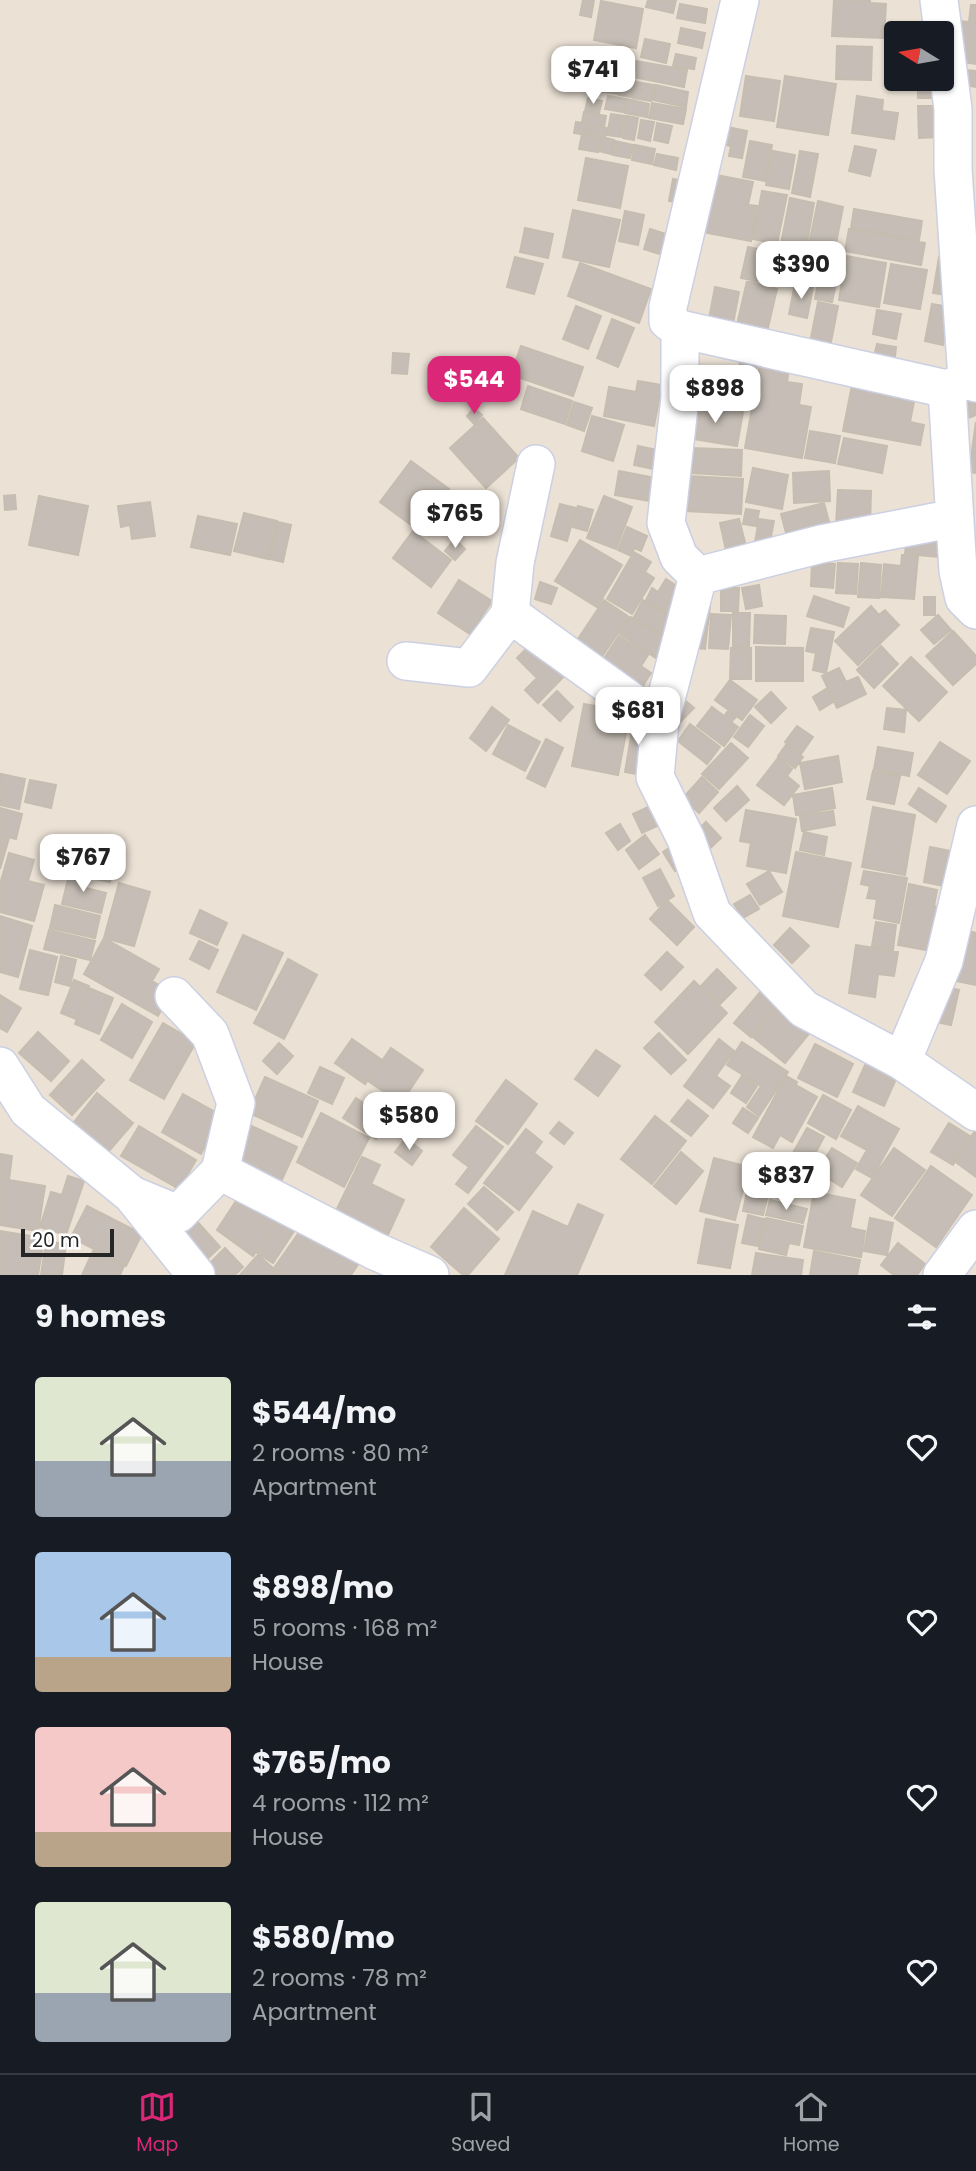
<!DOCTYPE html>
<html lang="en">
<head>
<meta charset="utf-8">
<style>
  body { margin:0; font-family:Poppins,sans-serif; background:#20242c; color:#f1f3f6; height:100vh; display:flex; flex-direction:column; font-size:26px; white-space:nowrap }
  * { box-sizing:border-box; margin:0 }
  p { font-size:23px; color:#9ea1a6 }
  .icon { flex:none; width:38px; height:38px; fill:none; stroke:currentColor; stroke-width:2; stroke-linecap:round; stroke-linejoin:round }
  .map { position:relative; height:1275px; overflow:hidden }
  .details { display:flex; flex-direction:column; background:#171b24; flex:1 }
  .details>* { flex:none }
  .needle { width:46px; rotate:281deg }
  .controls { position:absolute; left:884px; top:21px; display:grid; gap:14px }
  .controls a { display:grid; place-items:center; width:70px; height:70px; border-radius:7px; background:#171b24; box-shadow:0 2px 5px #0004; font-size:35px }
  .scale { position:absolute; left:21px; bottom:18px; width:93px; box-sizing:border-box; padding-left:7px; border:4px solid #262626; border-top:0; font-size:19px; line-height:24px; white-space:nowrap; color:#262626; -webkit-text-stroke:5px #fff; paint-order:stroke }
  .price { position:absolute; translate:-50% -60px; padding:0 16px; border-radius:14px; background:#fff; color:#222; font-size:23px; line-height:46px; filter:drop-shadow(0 2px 4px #0008) }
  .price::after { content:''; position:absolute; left:50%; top:42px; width:21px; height:16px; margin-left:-10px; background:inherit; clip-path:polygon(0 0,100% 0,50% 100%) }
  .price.current { background:#db2777; color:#fff }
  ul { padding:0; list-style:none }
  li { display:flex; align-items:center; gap:21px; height:175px; padding:0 35px }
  li span { display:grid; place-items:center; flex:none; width:196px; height:140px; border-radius:7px; color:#555 }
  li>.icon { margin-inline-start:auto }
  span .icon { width:84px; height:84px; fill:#fffc; stroke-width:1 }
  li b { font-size:30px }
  h2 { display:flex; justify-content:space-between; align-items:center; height:84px; padding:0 35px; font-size:30px }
  .tab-bar { display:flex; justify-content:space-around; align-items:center; height:98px; border-top:2px solid #363941; background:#171b24; font-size:19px; color:#9ea1a6 }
  .tab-bar a { display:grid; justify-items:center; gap:4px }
  .tab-bar .current { color:#db2777 }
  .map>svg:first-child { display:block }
  .building { fill:#c6beb6; stroke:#c6bdb0; stroke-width:2 }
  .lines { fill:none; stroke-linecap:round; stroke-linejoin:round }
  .street-casing { stroke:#cbd0e2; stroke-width:40 }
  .street { stroke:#fff; stroke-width:37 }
</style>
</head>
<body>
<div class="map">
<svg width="976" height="1275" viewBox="0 0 976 1275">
  <rect width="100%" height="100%" fill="#ebe1d5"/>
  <path class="building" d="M583,0h11l-3,17 -11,-2z
    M648,0h28l-3,13 -27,-6z
    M834,0h36v3l16,1 -2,34 -52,-2z
    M601,1l42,8 -7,39 -42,-8z
    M680,4l27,5 -2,14 -28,-5z
    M971,5h5v59l-20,-3 4,-40 9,1z
    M681,28l24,5 -3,15 -24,-5z
    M645,39l25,5 -4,19 -25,-6z
    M837,46l35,1 -1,33 -35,-1z
    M676,54l20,4 -2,11 -21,-3z
    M601,57l6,16 -17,5 -6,-15z
    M636,61l51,9 -3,17 -51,-10z
    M966,70l10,1v16l-12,-2z
    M746,76l34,5 -6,40 -34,-5z
    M785,76l51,8 -8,51 -51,-8z
    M606,77l14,2 -3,15 -14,-2z
    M621,79l14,2 -3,16 -13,-2z
    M899,79h39l-1,19h-19v-13h-19z
    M636,82l18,3 -3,16 -18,-3z
    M656,85l32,7 -2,15 -33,-7z
    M608,96l18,3 -3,13 -18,-3z
    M857,96l26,4 -1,11 16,2 -4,26 -42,-6z
    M588,98l14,3 -3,12 -14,-2z
    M627,99l22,5 -2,13 -22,-4z
    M652,103l34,6 -3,15 -34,-6z
    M918,106h21l1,31 -21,1z
    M584,112l22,4 -2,11 -22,-5z
    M611,114l14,2 -4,21 -14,-2z
    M627,116l11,2 -4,22 -11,-2z
    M641,120l13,2 -4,19 -12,-3z
    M576,122l14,2 -2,11 -14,-2z
    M657,123l15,3 -4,17 -14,-3z
    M591,124l16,4 -2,9 -16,-3z
    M718,125l29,6 -5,27 -13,-2 2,-10 -16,-3z
    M582,134l18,4 -2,14 -19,-3z
    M602,137l12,3 -3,14 -12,-3z
    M615,141l18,4 -3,13 -17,-3z
    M750,141l22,4 -7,36 -22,-4z
    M635,145l20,4 -3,15 -20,-4z
    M855,146l21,4 -6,26 -21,-5z
    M773,151l22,4 -6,34 -23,-4z
    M800,151l18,3 -8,43 -18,-4z
    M657,154l21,4 -2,12 -22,-5z
    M586,158l42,8 -8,42 -42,-8z
    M716,175l37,7 -5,23 9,1 -6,35 -54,-10z
    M673,179l17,3 -5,22 -16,-3z
    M762,191l25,4 -10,49 -24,-5z
    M790,198l24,5 -8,46 -25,-5z
    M818,201l25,6 -9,47 -26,-5z
    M854,209l68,12 -3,19 -68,-12z
    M573,210l47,10 -11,47 -46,-10z
    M625,211l19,4 -6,30 -19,-4z
    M525,228l28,6 -5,24 -28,-6z
    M650,229l22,7 -6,20 -22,-7z
    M849,229l76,14 -4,22 -76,-14z
    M748,247l29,6 -6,31 -30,-6z
    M784,248l16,3 -3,16 -15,-3z
    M803,254l17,4 -5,22 -17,-3z
    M846,256l40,7 -7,44 -40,-7z
    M515,257l28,7 -9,30 -27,-7z
    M939,257l13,3 -6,35 -13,-2z
    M822,261l18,4 -8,37 -17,-3z
    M580,263l71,26 -12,34 -71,-27z
    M891,264l36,6 -7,39 -36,-6z
    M747,281l30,8 -11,47 -30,-7z
    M795,284l18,4 -6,30 -18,-4z
    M715,287l24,5 -6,32 -24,-5z
    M818,302l20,4 -9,46 -20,-4z
    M932,304l18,3 -7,38 -18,-4z
    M576,306l25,10 -13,33 -25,-10z
    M877,310l24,4 -5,25 -23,-5z
    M612,319l22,9 -16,39 -21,-9z
    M877,344l19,3 -2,17 -21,-3z
    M521,346l62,21 -10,29 -62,-21z
    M393,353l16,1 -2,20 -15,-1z
    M742,353l17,4 -11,46 -16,-4z
    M760,363l29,5 -2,14 15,2 -3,21 12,2 -9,51 -57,-10z
    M853,380l63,11 -6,31 14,3 -4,20 -77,-14z
    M638,381l24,4 -8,41 -50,-10 5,-29 27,5z
    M528,386l44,15 -7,23 -44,-15z
    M976,392v23l-10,4 -8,-20z
    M574,402l18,6 -8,23 -17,-6z
    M693,403l50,9 -6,34 -50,-8z
    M474,408l8,7 -8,9 -7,-8z
    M592,416l32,9 -11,36 -31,-10z
    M483,418l36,40 -33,30 -36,-40z
    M976,422v51l-7,-1z
    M810,431l30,5 -5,27 -30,-5z
    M844,438l43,8 -5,27 -44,-9z
    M638,446l29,6 -4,19 -29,-6z
    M692,448l50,2 -1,26 -50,-3z
    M411,461l38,28 -31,41 -38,-28z
    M753,468l35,7 -6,34 -36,-7z
    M619,471l42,8 -5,23 -41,-7z
    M829,471l1,30 -36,2 -1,-30z
    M688,476l55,3 -2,35 -55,-3z
    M838,490l33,1 -1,35 -34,-2z
    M15,495l1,14 -11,1 -1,-14z
    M39,496l49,10 -10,49 -49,-10z
    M604,496l28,11 -16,42 -29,-11z
    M150,502l5,34 -23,3 -2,-14 -9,2 -3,-21z
    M824,503l8,30 -43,11 -8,-30z
    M560,504l16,4 -9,33 -16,-5z
    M578,506l15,4 -6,21 -14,-4z
    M746,509l13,2 -3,15 -13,-2z
    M244,513l33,8 -9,38 -34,-8z
    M198,516l39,8 -7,31 -39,-8z
    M739,519l9,35 -20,5 -8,-36z
    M759,519l15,2 -7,36 -14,-3z
    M278,522l13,3 -8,37 -13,-3z
    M627,527l20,9 -6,15 -7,-3 -3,8 -13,-6z
    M413,531l38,29 -20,27 -38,-29z
    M907,534l35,3 -2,20 -35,-3z
    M455,539l10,10 -10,11 -10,-9z
    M580,540l42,25 -25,42 -42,-26z
    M634,552l17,10 -6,10 9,6 -22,36 -25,-15z
    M902,555l16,1 -4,43 -33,-2 3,-33 17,2z
    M812,562l23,2 -2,24 -22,-2z
    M838,563l20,1 -2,30 -20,-1z
    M861,563l20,2 -2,33 -21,-1z
    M666,579l19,12 -14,24 -25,-15 6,-12 6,4z
    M459,580l33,21 -22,33 -32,-21z
    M540,582l17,6 -6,16 -16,-5z
    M759,585l3,21 -16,3 -4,-21z
    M721,588h18l-1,23h-17z
    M814,596l35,12 -6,19 -36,-11z
    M924,597h11v18h-11z
    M604,600l25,17 -28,41 -25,-16z
    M643,600l33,20 -10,17 -32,-20z
    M691,604l19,2 -5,43 -18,-2z
    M871,606l8,9 6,-5 14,15 -41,40 -23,-24z
    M733,613h17l-1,34h-16z
    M711,614l20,1 -3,34 -19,-1z
    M755,615l31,1 -1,28 -31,-1z
    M938,615l13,15 -17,14 -13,-14z
    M631,617l40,25 -12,18 -39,-26z
    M811,628l23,4 -8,41 -13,-3 3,-17 -10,-2z
    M953,631l23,25v8l-23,21 -27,-29z
    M619,636l29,19 -7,11 10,7 -11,17 -39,-27z
    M538,637l33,32 -33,34 -13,-13 12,-12 -20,-20z
    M881,646l17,18 -24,24 -17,-18z
    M756,647l47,1v33h-47z
    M731,648h20v31h-21z
    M911,657l36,35 -28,29 -36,-35z
    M839,668l7,14 12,-5 8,17 -29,14 -15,-32z
    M730,680l27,20 -15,20 -27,-20z
    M826,689l7,13 -13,8 -7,-13z
    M557,691l16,16 -13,14 -17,-16z
    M771,692l15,16 -15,15 -16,-16z
    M687,702l7,6 -15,15 -6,-6z
    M584,704l46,8 -12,63 -46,-9z
    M492,707l17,13 -23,31 -16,-13z
    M712,707l12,9 4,-5 8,6 -5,5 7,5 -14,19 -27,-20z
    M887,708l19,2 -2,22 -20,-3z
    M750,715l14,11 -16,21 -14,-10z
    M634,719l16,2 -8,54 -17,-3z
    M690,724l30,23 -13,17 -29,-23z
    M508,725l32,17 -15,29 -32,-17z
    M797,726l16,11 -12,17 -16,-12z
    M546,739l17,9 -18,39 -18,-9z
    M940,742l30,19 -23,33 -29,-19z
    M731,743l17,15 -29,31 -17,-15z
    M786,745l17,12 -8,11 -17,-12z
    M878,747l35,6 -4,23 -35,-7z
    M838,756l4,26 -37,7 -5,-26z
    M778,758l14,11 -5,7 12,10 -15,19 -27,-20z
    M873,771l27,5 -6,28 -27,-5z
    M1,774l24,5 -6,30 -19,-4z
    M702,777l16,15 -19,21 -16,-15z
    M30,780l26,5 -5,23 -26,-6z
    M737,786l12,14 -23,21 -12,-13z
    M832,788l3,20 -39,7 -3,-20z
    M919,788l27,18 -10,16 -27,-18z
    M661,801l9,19 -28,13 -9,-19z
    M873,807l42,8 -10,60 -43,-8z
    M0,808l22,6 -6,25 -16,-4z
    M746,810l50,9 -10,54 -39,-7 4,-23 -11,-2z
    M833,811l2,14 -33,6 -2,-15z
    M706,822l15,16 -16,15 -15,-16z
    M620,824l10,17 -12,9 -12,-17z
    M804,832l23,5 -3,18 -24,-5z
    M645,835l14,19 -20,15 -13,-19z
    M0,836l9,2 -9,31z
    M681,840l12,19 -18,12 -12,-19z
    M930,847l21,4 -7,35 -20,-4z
    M97,851l18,4 -5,27 -19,-4z
    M796,852l55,11 -13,64 -55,-11z
    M9,853l25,7 -6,21 16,4 -10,36 -34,-9v-28z
    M660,869l14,27 -16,10 -15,-28z
    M70,871l19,5 -3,12 20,5 -5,20 -39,-9z
    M769,871l13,21 -22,13 -13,-21z
    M864,871l43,7 -8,45 -25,-5 3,-19 -10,-1 3,-12 -9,-2z
    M119,883l31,9 -16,54 -30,-8z
    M909,884l28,6 -3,16 17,3 -8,44 -45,-8z
    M750,895l9,14 -16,9 -9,-14z
    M667,900l27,27 -17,18 -27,-26z
    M55,905l45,11 -5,22 -45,-10z
    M200,910l27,13 -10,22 -27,-12z
    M0,916l32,10 -14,51 -18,-5z
    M876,922l20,3 -3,25 -21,-4z
    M790,928l19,18 -17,17 -18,-18z
    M961,929l15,4v52l-25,-5z
    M49,930l46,11 -5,19 -46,-11z
    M243,935l40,18 -27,57 -39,-18z
    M104,938l55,31 -7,12 19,11 -13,24 -74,-42z
    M199,941l19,9 -9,19 -19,-10z
    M856,945l42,7 -4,24 -16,-2 -3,23 -26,-4z
    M30,950l27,7 -9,38 -28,-6z
    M667,952l16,15 -22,23 -16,-15z
    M61,956l15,4 -6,26 -15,-4z
    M288,959l29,16 -33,64 -30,-16z
    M717,969l19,19 -16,16 -19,-18z
    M74,980l15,6 -13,33 -15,-6z
    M694,981l33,32 -39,41 -33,-32z
    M933,984l26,6 -8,35 -25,-5z
    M89,988l24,10 -14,36 -24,-10z
    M762,990l17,14 -28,33 -17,-14z
    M0,995l21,13 -14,24 -7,-4z
    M122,1004l30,18 -20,36 -31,-18z
    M780,1004l32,26 -27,33 -32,-26z
    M163,1023l33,19 -32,57 -34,-19z
    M38,1032l31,29 -18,20 -32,-28z
    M659,1033l27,27 -15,14 -27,-26z
    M352,1039l30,21 -17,24 -30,-21z
    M719,1039l15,12 -18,25 14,10 -17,22 -29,-22z
    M742,1042l46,30 -29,44 -12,-9 14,-21 -34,-21z
    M279,1043l14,13 -16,18 -14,-13z
    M815,1044l38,20 -16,33 -39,-19z
    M391,1048l32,22 -22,33 -33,-22z
    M596,1050l24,16 -22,30 -23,-17z
    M870,1054l31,14 -17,38 -31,-14z
    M82,1060l22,20 -32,35 -22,-20z
    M320,1067l24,11 -12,26 -24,-11z
    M742,1076l15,10 -11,17 -15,-10z
    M786,1076l11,6 -1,3 21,12 -25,45 -12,-7 -7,13 -20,-11z
    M265,1077l53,24 -16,36 -53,-24z
    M506,1080l31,24 -29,40 -32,-23z
    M97,1093l36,30 -24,28 -35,-29z
    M183,1094l39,22 -21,38 -39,-22z
    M823,1095l28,15 -15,29 -28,-16z
    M356,1098l33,22 -13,19 -33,-21z
    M688,1100l20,16 -17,20 -20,-15z
    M858,1106l41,23 -27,49 -16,-9 11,-19 -26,-14z
    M743,1108l15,10 -10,15 -15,-10z
    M321,1113l48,25 -25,49 -47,-25z
    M655,1116l31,25 -34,43 -31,-25z
    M559,1122l14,11 -9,11 -14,-11z
    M245,1123l52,24 -18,39 -52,-24z
    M949,1123l21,13 -17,29 -22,-13z
    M139,1126l57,34 -17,29 -58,-33z
    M476,1126l27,21 -35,46 -12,-9 13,-17 -16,-12z
    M807,1128l17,9 -17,32 -18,-9z
    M526,1129l16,13 -8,11 18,14 -33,43 -35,-27z
    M976,1130v47l-23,-17z
    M406,1138l16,13 -10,14 -17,-13z
    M832,1148l25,15 -15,24 -25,-16z
    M894,1148l31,22 -33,46 -31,-21z
    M681,1152l22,19 -27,33 -22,-18z
    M0,1154l12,2 -3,24 36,6 -7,45 -38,-6z
    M362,1157l18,8 -9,19 33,16 -17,37 -52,-24z
    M714,1158l35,9 -14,53 -35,-9z
    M931,1166l41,29 -36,52 -41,-29z
    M68,1176l16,5 -18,54 -26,-8 11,-35 11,3z
    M484,1187l29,25 -16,18 -29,-26z
    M748,1187l21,4 -6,24 -20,-4z
    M242,1192l37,26 -26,38 -36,-26z
    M814,1192l41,8 -5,28 15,3 -4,26 -57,-10z
    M770,1200l37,9 -4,14 -37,-8z
    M578,1204l25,11 -26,60h-72l28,-64 35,16z
    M87,1206l55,28 -16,32 -55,-29z
    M464,1208l35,31 -31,36h-5l-32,-28z
    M748,1215l16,4 -6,27 -16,-3z
    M194,1218l26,29 -16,15 -26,-29z
    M280,1218l16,10 -23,35 -17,-11z
    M766,1218l37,8 -4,19 -10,-2 -3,12 -27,-6z
    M870,1218l23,5 -6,32 -23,-4z
    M706,1219l32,6 -8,43 -32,-5z
    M305,1224l54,39 -8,12h-67l-10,-7z
    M0,1231l44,7 -6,37h-38z
    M46,1241l20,3 -4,31h-21z
    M898,1243l27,21 -8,11h-23l-13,-10z
    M225,1248l18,19 -8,8h-23l-7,-7z
    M93,1251l31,15 -4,9h-38z
    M814,1251l46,9 -3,15h-47z
    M756,1253l47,7 -2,15h-49z
    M258,1255l23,20h-41z"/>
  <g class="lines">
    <defs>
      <path id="street" d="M740,0l-72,307v14l12,8 267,60 20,-9 9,3
        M939,0l14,109v60l14,211
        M680,329v69l-14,125 13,34 19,19
        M947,389l11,182 6,27 12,12
        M698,576l-38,146 -5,55 31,62 26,74 92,96 98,52 74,51
        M698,576l123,-32 134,-26
        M510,614l150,108
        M406,661l63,7 41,-54 5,-51 21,-99
        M902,1061l42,-100 32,-136
        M0,1066l28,44 104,85 64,80
        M220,1171l155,80 55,24
        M132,1195l46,19 42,-43 16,-68 -26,-69 -36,-38
        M942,1275l34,-46"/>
    </defs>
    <use href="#street" class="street-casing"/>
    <use href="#street" class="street"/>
  </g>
</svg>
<div class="controls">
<a><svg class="needle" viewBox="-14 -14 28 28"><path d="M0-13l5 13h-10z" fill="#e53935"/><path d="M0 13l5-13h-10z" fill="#9ea1a6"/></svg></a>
</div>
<div class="scale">20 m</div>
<b class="price" style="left:593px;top:106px">$741</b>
<b class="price" style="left:801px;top:301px">$390</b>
<b class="price current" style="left:474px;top:416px">$544</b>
<b class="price" style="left:715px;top:425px">$898</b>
<b class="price" style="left:455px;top:550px">$765</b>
<b class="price" style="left:638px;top:747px">$681</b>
<b class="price" style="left:83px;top:894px">$767</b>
<b class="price" style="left:409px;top:1152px">$580</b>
<b class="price" style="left:786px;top:1212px">$837</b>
</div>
<section class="details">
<h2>9 homes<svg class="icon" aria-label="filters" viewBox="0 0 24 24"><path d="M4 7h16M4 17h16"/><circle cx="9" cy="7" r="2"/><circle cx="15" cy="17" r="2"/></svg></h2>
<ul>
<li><span style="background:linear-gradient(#dfe7d0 60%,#9aa5b1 0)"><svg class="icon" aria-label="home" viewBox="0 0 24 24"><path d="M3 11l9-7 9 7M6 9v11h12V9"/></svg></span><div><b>$544/mo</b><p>2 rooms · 80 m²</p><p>Apartment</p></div><svg class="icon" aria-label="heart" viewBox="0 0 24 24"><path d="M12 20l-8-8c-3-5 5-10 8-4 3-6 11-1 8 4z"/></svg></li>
<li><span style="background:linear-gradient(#a9c7e8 75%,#b9a48a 0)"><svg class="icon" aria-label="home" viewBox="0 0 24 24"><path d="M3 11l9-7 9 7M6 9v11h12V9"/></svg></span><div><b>$898/mo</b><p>5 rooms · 168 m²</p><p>House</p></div><svg class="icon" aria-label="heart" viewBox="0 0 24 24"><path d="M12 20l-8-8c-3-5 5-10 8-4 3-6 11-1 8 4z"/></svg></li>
<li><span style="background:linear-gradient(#f6c9c9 75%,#b9a48a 0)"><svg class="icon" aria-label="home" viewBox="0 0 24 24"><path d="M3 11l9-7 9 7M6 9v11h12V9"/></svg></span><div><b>$765/mo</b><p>4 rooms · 112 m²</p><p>House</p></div><svg class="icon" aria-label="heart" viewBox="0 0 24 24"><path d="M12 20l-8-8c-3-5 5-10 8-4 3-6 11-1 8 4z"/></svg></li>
<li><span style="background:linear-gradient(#dfe7d0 65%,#9aa5b1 0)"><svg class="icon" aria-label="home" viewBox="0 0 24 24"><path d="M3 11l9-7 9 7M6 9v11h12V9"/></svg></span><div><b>$580/mo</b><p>2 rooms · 78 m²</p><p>Apartment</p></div><svg class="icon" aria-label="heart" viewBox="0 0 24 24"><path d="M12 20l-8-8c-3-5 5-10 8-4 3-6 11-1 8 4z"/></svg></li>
</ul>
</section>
<nav class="tab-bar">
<a class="current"><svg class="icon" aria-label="map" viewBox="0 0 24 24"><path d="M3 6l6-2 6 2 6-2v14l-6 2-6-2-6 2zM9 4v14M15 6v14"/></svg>Map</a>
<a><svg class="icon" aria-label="saved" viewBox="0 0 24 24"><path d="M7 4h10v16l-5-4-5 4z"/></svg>Saved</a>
<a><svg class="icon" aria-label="home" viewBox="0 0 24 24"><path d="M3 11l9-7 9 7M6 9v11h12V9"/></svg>Home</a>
</nav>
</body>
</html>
